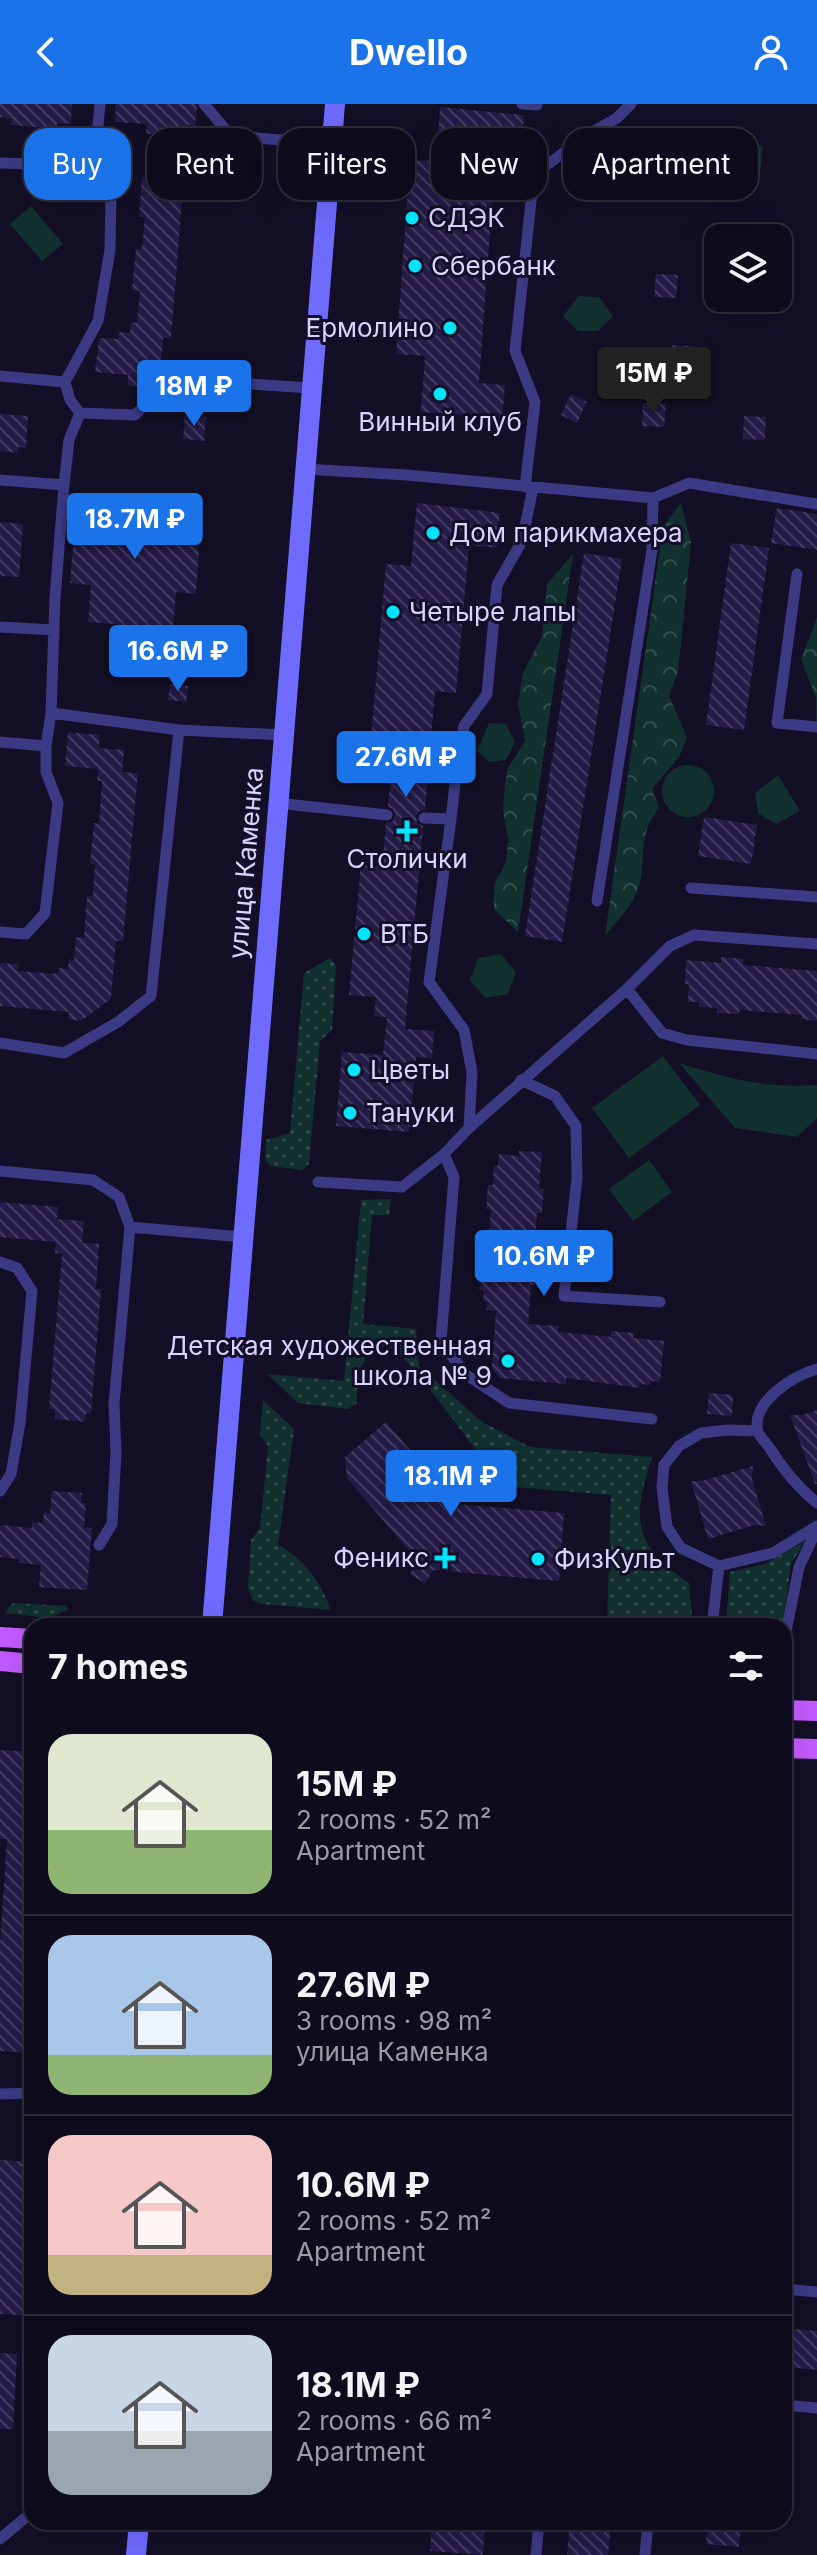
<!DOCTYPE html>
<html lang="en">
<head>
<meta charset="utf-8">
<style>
  body { margin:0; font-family:Inter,sans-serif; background:#1c1929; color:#f1f3f6; height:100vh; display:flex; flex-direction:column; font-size:30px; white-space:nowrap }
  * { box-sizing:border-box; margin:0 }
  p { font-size:26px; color:#9b9ba3 }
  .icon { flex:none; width:44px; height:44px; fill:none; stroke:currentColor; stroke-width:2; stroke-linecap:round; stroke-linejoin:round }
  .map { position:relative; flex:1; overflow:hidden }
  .drawer { position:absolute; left:24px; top:1514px; width:768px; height:912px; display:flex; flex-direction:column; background:#0e0b1c; border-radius:24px; box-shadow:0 8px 32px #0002,0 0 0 2px #2e2b3b }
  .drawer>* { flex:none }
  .top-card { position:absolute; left:24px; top:24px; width:770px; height:72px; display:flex; gap:16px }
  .tools { position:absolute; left:704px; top:120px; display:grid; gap:16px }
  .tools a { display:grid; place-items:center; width:88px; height:88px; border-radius:16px; background:#0e0b1c; box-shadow:0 8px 32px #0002,0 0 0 2px #2e2b3b; font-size:40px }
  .price { position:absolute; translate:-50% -68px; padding:0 18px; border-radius:8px; background:#1a73e8; color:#fff; font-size:26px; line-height:52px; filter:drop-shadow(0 2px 4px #0008) }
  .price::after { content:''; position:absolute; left:50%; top:48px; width:24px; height:18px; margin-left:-12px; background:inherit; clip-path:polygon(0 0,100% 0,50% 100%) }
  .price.selected { background:#222; color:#fff }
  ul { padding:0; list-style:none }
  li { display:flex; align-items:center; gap:24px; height:200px; padding:0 24px }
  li+li { border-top:2px solid #2e2b3b }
  li span { display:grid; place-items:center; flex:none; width:224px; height:160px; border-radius:24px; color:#555 }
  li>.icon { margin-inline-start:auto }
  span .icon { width:96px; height:96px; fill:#fffc; stroke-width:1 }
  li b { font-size:34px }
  h2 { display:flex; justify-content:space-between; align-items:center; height:96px; padding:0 24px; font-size:34px }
  .pill { padding:0 28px; border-radius:24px; background:#0e0b1c; box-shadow:0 8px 32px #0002,0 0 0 2px #2e2b3b; font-size:28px; line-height:72px }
  .pill.selected { background:#1a73e8; color:#fff }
  header { display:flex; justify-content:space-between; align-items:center; height:104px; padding:0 24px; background:#1a73e8; color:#fff; font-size:36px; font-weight:700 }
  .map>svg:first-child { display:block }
  .grass { fill:url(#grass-dots) }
  .forest { fill:url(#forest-crowns) }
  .park { fill:#12302f }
  .building { fill:url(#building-back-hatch) }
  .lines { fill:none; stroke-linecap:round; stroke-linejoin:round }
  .service { stroke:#3d3a85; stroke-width:11 }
  .secondary { stroke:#6f6bff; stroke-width:20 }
  .primary { stroke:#c25bff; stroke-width:20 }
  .poi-dot { fill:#00e5ff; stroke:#130f26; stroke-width:3 }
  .labels { text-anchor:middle; stroke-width:6; stroke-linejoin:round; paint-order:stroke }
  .poi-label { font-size:26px; fill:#d9d4ff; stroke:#130f26; text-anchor:start }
  .street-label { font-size:26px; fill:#d9d4ff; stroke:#130f26 }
</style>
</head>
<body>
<header><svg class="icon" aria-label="back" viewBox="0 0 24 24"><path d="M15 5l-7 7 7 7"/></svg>Dwello<svg class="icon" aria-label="person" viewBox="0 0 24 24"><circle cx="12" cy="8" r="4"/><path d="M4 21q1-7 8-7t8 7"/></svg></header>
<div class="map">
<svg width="817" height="2451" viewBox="0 0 817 2451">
  <defs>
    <pattern id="grass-dots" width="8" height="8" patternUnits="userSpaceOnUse" patternTransform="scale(2)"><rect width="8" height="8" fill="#12302f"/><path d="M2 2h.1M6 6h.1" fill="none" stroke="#344d4e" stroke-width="1.8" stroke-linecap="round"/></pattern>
    <pattern id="forest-crowns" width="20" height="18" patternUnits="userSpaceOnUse" patternTransform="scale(2)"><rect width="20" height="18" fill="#12302f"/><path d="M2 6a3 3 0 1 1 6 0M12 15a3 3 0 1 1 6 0" fill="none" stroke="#344d4e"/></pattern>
    <pattern id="building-back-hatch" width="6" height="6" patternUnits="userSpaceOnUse" patternTransform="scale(2)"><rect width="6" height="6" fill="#241b47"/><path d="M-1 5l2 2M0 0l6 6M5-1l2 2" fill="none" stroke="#433b63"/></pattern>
  </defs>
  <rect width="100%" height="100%" fill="#130f26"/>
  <path class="grass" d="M330,854l6,7 -4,65 -12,11 -11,123 -7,6 -32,-4 -5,-8 1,-18 24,-7 14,-160z
    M391,1095l-2,16h-17l-9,109 53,5 3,37 63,56 48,25 122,10c-20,63 -20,87 37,126l4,43h-86l4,-131 -96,-8 -22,-15 -71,-93 -24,-27 -18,-7c-23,18 -23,30 -23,58l-9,6 -50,-6 -31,-29 77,7 17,-181z
    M263,1296l31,29 -16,116c27,14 43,38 53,65l-69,-6 -9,-3 -5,-13 3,-48 9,-12 8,-82 -8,-12z
    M805,1437l-14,23 -9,62h-56l4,-54 35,-8z
    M13,1499l54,3 1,3 -19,9 -44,-5z"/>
  <path class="forest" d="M681,399l10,39 -13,131 -9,22 18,43 -8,19 -27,32 7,19c-21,27 -13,44 -19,74 -4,20 -22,38 -35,54l58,-409z
    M573,450l-55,378 -24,-23v-24l12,-23 2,-22 -5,-30 2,-26 3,-16 17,-27 -7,-37 5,-31 19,-37 5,-52z
    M817,514v111h-1v-31l-15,-39z"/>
  <path class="park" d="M686,34l77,8 -4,37 -76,-8z
    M31,102l32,38 -21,17 -32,-37z
    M579,192l20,1 14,19 -15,15h-20l-15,-15z
    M489,619l17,1 9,18 -9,18 -17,2 -12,-11z
    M662 687a26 26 0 1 1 52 0a26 26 0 1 1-52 0Z
    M778,671l22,36 -24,13 -18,-11 -3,-20z
    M501,850l15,18 -8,22 -23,4 -15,-18 8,-22z
    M663,952l37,49 -71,53 -37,-50z
    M679,959c48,15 86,26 138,22v33l-20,19 -62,-9z
    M649,1056l23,32 -39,29 -24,-32z"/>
  <path class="building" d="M0,0h72l-1,20 -14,-1 -1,6 -45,-4 1,-6 -12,-2z
    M116,0h80l1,4 -2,18 -7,-1 -17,213h-8l-3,33 -19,16 -13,-2v-10l-33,-3 4,-34 19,1 1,-7 11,1 1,-11 6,1 3,-32 -8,-1 4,-41h6l3,-32h-6l3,-40 7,1 4,-44h-7l1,-10 -32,-2z
    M440,3l84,8 -3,34 -25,-2 -17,236 26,2 -3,37 -24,-2 1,-4 -58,-4 4,-56 -29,-2 14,-194 26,1z
    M656,170l22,1 -2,23 -22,-1z
    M672,241l22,1 -1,24 -22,-2z
    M571,290l16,8 -10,21 -16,-8z
    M643,299l23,1 -2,23 -22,-1z
    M0,310l28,2 -2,32 -8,-1 -1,6 -17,-2z
    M185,311l21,2 -2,24 -21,-2z
    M744,312l22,1 -1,23 -22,-1z
    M99,389l85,7 -3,33 19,2 -4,59 -20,-2 -3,37 -85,-7 3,-37 -21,-2 5,-59 21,2z
    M417,399l83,10 -3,35 -28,-3 -13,148 -21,-2 -10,119 -6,1 -3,6 1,6 6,3 -18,203 29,2 -2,27 -16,-1 -7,75 -73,-6 6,-74 41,3 4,-38 -13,-1 2,-19 -27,-2 12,-130 21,1 4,-43 7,-2 2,-6 -2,-6 -5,-2 5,-56 -23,-2 16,-185 25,2z
    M777,404l40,6v36l-46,-7z
    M0,418l23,2 -4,53 -19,-1z
    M731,439l38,5 -25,182 -38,-5z
    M584,449l38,6 -60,383 -37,-6z
    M170,580l18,2 -2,16 -18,-2z
    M68,628l32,3 -1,13 25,2 -2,22 16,1 -15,168h-7l-5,58 -30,22 -13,-2 1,-7 -69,-6v-43l18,1v7l40,3 1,-6 9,1 1,-10 5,1 2,-23 8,1 3,-42h6l2,-32h-5l4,-41 5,1 3,-43h-5l1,-12 -33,-3z
    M704,713l53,8 -6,39 -53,-8z
    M721,853l23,2 -1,6 74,6v50l-16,-2v-4l-36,-3 -25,-2 -1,4 -22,-1v-5l-18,-1v-5h-11l1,-18h-4l1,-24 35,3z
    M519,1047l23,1 -3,37h5l-2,24h-5l-4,50h5l-2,22h-5l-3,39 31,2 -1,6 53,5v-6l23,2 -1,5 31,3 -4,41 -9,-1 -1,4 -10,-1 -1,4 -73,-10v6l-66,-6 -8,-10 4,-57 -10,-1 1,-8 -4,-1 1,-10 -5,-1 4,-43 5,1 3,-39h-5l2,-24h5l1,-19h4l1,-12 20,2z
    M0,1098l58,5 -1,12 27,2 -2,22 17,1 -3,45h5l-10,125 -5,-1 -1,9 -30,-3v-10h-6l13,-155 -7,-1 1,-11 -56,-5z
    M709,1289l24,2 -1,21 -25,-2z
    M817,1306v74h-2l-25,-69h12z
    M386,1318l71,82 107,9 -5,68 -126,-11 -8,13 -15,-9 8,-13 -71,-83 -2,-21z
    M753,1362l-1,13 14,47 -11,-1 -47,14 -17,-58h11z
    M52,1387l30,2 -1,10h5l-2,24 8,1 -5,62 -48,-3 2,-22 -22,-2v-4l-19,-2v-32l32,3v-6l11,1 1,-11 6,1z
    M0,1646l32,2v301l-32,-2v-105l7,-107h-7z
    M0,2056l32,2v154l-32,-2z
    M784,2224l33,3v39l-33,-3z
    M0,2249l17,1 -4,75h-13z
    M432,2418h53l-2,33 -53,-4z
    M570,2418h41l-3,33h-41z
    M708,2418h33l-2,25 -33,-3z"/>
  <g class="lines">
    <path class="service" d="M204,0l27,32 100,8
      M522,0l15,1
      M0,59l94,3 6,-62
      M0,272l65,6
      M80,309l-10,-13 -5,-18 33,-61 12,-71 1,-57 -17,-27
      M304,365l103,6 246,23 36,-15 128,21
      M0,376l64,5 5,-45 11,-27 55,2 33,-34h39l103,7
      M64,381l-9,113 -4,115 128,17 104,5
      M525,383l10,-85 -20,-51 19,-177 60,-43 23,-13 14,-14
      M797,470l-20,149 40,4
      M0,523l54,3
      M0,638l46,4
      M277,699l110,12
      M424,714l27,1 8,-70 5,-23 23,-32 10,-109 25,-44 11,-53
      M691,784l126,9
      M597,797l55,-351 1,-52
      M0,828l26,2 19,-21 13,-110 -12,-31v-26l5,-33
      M627,885l35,44 25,7 130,14
      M0,939l64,10 54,-31 33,-26 28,-266
      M521,976l34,16 21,30 1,52 -13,118 96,6
      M469,1024l158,-139 43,-43 24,-11 123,9
      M444,1050l10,23 -13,164 24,33 44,29 143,16
      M0,1067l93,9 26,17 11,30 -16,177 2,48 -4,72 -13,21
      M318,1078l84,5 42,-33 25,-26 3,-56 -8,-42 -35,-48 22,-163
      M130,1123l112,10
      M0,1158l17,6 15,23 -12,132 -9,51 -11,17
      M817,1265c-23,6 -67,33 -59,63 2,5 8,11 11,15 14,22 28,40 48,56
      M758,1327l-31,-1 -26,3 -22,13 -15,19 -2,22 5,40 14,21 38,18 54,-13 44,-27
      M712,1522l7,-60
      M784,1537l15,-74 18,-38
      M0,1990l32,-1
      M784,2185l33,3
      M784,2301l33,3
      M350,2418h20
      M0,2435l32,-27v-4
      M536,2451l3,-33
      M645,2451l3,-33"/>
    <path class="secondary" d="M212,1522l123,-1522
      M136,2451l3,-33"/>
    <path class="primary" d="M0,1533l32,2
      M0,1557l32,3
      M784,1606l33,1
      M784,1644l33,1"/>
  </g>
  <g class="poi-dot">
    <circle cx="412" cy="114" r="8"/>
    <circle cx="415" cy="162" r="8"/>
    <circle cx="450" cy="224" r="8"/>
    <circle cx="440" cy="290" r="8"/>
    <circle cx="433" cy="429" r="8"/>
    <circle cx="393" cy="508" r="8"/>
    <path d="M403 715h8v8h8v8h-8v8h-8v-8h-8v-8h8z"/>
    <circle cx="364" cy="830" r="8"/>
    <circle cx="354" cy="966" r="8"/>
    <circle cx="350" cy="1009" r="8"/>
    <circle cx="508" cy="1257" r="8"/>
    <path d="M441 1442h8v8h8v8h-8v8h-8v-8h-8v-8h8z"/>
    <circle cx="538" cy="1455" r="8"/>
  </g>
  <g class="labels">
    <g class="poi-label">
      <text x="428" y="123">СДЭК</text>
      <text x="431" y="171">Сбербанк</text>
      <text x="434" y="233" text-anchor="end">Ермолино</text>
      <text x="440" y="327" text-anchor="middle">Винный клуб</text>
      <text x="449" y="438">Дом парикмахера</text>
      <text x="409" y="517">Четыре лапы</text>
      <text x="407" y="764" text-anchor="middle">Столички</text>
      <text x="380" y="839">ВТБ</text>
      <text x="370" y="975">Цветы</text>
      <text x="366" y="1018">Тануки</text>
      <text x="492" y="1251" text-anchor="end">Детская художественная<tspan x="492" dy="30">школа № 9</tspan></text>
      <text x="429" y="1463" text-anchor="end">Феникс</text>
      <text x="554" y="1464">ФизКульт</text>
    </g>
    <g class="street-label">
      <text transform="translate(246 759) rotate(-85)" y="9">улица Каменка</text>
    </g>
  </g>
</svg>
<div class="tools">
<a><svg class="icon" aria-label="layers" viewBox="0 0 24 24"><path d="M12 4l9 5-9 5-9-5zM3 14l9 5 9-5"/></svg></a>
</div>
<b class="price selected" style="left:654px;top:311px">15M ₽</b>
<b class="price" style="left:194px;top:324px">18M ₽</b>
<b class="price" style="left:135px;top:457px">18.7M ₽</b>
<b class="price" style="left:178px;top:589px">16.6M ₽</b>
<b class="price" style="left:406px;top:695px">27.6M ₽</b>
<b class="price" style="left:544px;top:1194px">10.6M ₽</b>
<b class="price" style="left:451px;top:1414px">18.1M ₽</b>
<div class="top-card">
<a class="pill selected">Buy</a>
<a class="pill">Rent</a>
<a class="pill">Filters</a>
<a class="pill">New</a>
<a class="pill">Apartment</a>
</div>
<section class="drawer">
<h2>7 homes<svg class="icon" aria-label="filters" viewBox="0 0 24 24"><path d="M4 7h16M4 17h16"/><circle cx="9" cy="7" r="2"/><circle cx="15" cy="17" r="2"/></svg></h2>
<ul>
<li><span style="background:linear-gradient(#dfe7d0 60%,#8fb573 0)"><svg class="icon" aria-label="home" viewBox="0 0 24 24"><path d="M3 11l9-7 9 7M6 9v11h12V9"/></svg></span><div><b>15M ₽</b><p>2 rooms · 52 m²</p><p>Apartment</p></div></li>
<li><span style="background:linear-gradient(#a9c7e8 75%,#8fb573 0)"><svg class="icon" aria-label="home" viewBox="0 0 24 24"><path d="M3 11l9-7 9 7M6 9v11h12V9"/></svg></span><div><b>27.6M ₽</b><p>3 rooms · 98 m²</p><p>улица Каменка</p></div></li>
<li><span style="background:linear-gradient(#f6c9c9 75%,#c2b280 0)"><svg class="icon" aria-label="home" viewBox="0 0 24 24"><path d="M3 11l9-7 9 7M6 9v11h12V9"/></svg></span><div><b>10.6M ₽</b><p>2 rooms · 52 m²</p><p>Apartment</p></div></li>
<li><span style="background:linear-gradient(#c9d6e8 60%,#9aa5b1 0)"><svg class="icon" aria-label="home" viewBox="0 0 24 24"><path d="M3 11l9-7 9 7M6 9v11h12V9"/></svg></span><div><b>18.1M ₽</b><p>2 rooms · 66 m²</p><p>Apartment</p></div></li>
</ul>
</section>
</div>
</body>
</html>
